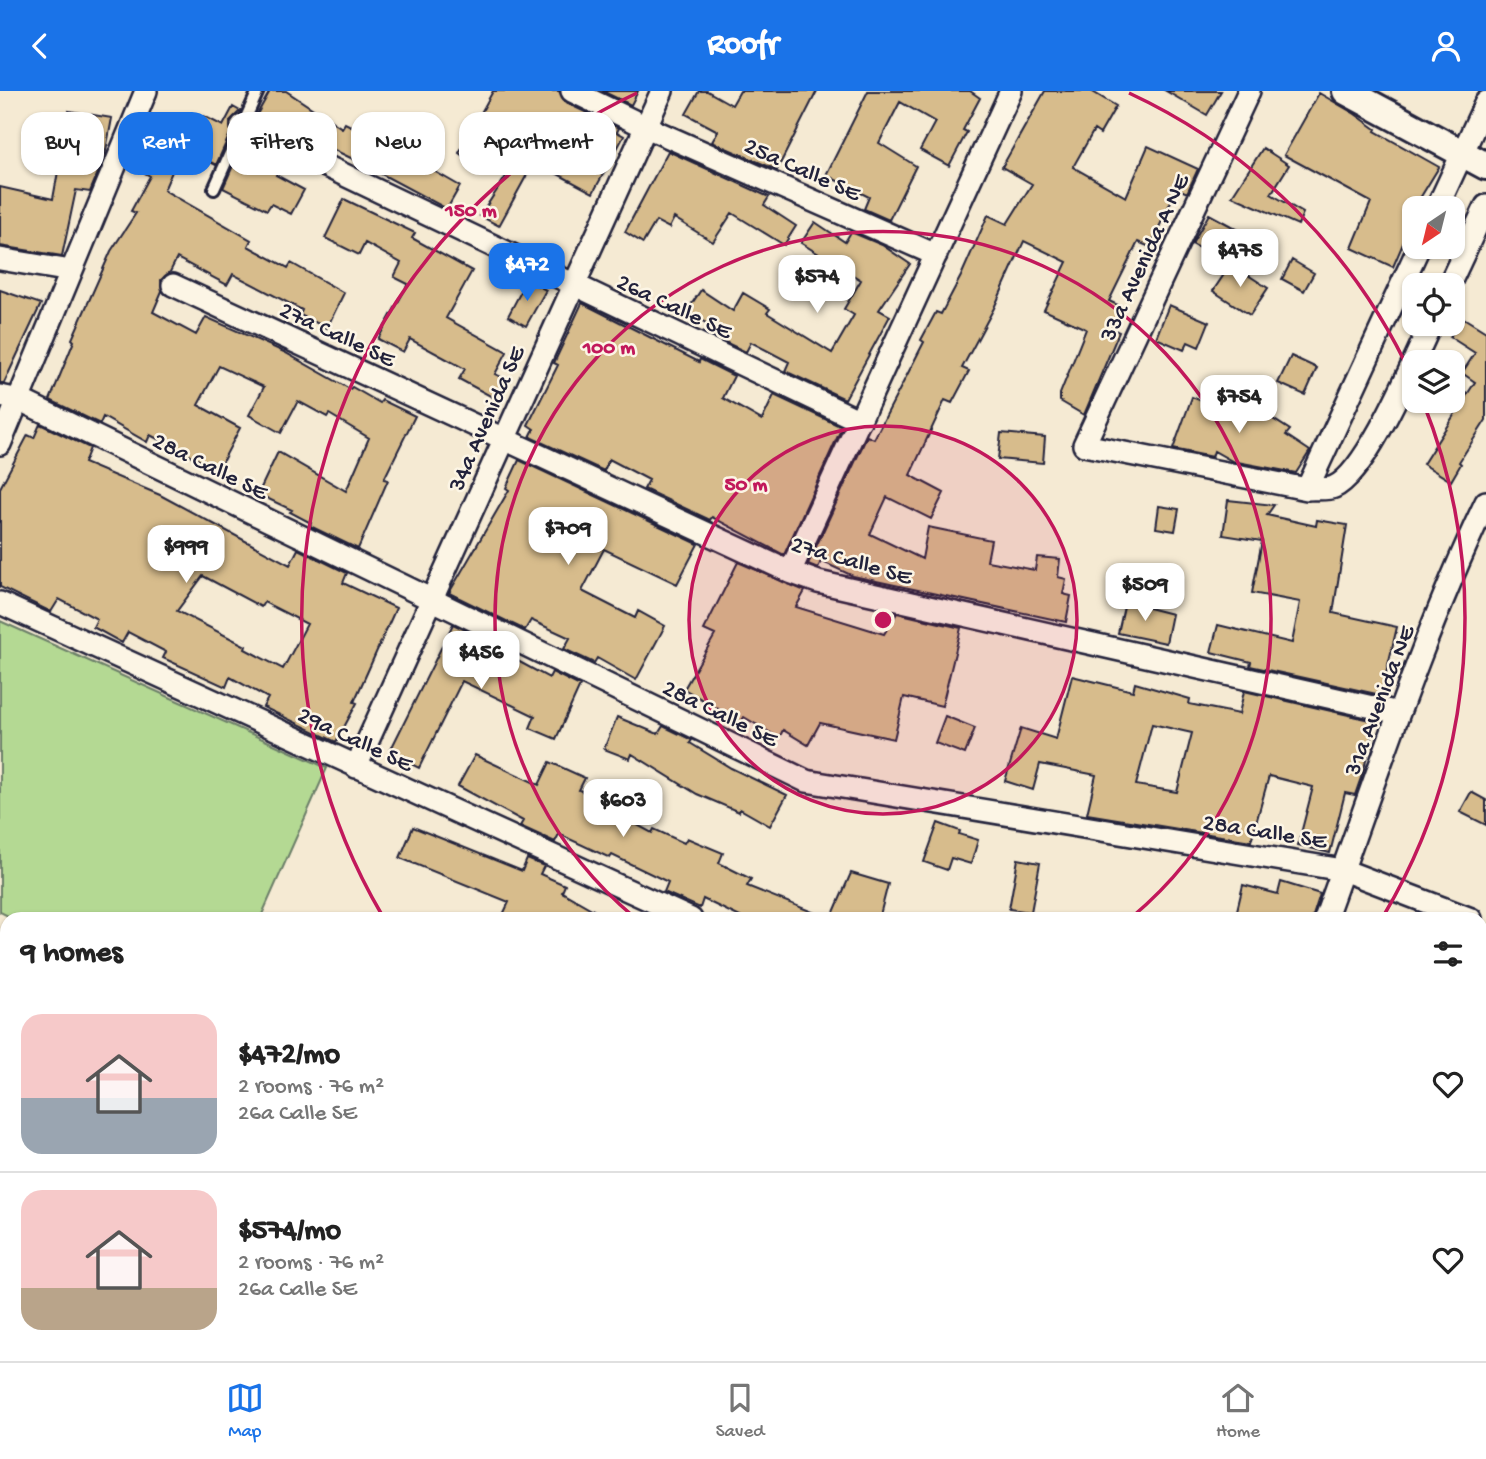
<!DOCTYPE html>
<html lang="en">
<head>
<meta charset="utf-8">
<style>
  body { margin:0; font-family:"Gochi Hand",sans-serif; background:#f2f2f2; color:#222; height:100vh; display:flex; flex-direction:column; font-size:26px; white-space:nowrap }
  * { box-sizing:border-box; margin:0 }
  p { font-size:23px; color:#767676 }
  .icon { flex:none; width:38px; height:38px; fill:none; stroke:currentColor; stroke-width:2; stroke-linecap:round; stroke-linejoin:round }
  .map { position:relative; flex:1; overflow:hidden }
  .panel { position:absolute; left:0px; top:821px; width:1488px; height:450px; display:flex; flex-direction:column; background:#fff; border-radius:21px 21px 0 0; box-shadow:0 2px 5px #0004 }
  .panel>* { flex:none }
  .hud { position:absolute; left:21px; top:21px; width:700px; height:63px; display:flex; gap:14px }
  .needle { width:46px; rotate:215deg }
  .tools { position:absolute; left:1402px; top:105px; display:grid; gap:14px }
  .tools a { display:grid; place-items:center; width:63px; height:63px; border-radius:14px; background:#fff; box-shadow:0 2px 5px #0004; font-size:35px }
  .price { position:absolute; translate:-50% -60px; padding:0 16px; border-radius:14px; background:#fff; color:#222; font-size:23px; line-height:46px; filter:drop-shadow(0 2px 4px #0008) }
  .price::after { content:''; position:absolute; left:50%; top:42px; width:21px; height:16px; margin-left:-10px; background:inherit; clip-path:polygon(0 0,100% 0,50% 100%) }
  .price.current { background:#1a73e8; color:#fff }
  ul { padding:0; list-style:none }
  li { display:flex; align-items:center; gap:21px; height:175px; padding:0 21px }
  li+li { border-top:2px solid #e0e0e0 }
  li span { display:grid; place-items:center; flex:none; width:196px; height:140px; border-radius:21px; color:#555 }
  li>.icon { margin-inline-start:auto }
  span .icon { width:84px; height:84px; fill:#fffc; stroke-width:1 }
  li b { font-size:30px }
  h2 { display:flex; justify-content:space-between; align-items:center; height:84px; padding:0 21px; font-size:30px }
  .tag { padding:0 24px; border-radius:21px; background:#fff; box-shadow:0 2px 5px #0004; font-size:24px; line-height:63px }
  .tag.current { background:#1a73e8; color:#fff }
  header { display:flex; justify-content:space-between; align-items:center; height:91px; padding:0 21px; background:#1a73e8; color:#fff; font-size:32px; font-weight:800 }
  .tab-bar { display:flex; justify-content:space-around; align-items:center; height:98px; border-top:2px solid #e0e0e0; background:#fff; font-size:19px; color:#767676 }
  .tab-bar a { display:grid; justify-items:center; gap:4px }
  .tab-bar .current { color:#1a73e8 }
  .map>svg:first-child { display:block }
  .green { fill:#b4d993; stroke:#6b7e67; stroke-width:2 }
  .water { fill:#7dcdd8; stroke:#598999; stroke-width:2 }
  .building { fill:#d7bc8c; stroke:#22223b; stroke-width:2; fill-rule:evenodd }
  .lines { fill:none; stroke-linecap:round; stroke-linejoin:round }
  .service-casing { stroke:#22223b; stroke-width:16 }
  .minor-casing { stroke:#22223b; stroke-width:26 }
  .tertiary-casing { stroke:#22223b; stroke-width:32 }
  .service { stroke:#fcf5e5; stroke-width:10 }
  .minor { stroke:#fcf5e5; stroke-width:21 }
  .tertiary { stroke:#fcf5e5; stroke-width:26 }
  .ring { fill:none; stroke:#c2185b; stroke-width:3.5 }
  .labels { text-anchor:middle; stroke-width:5; stroke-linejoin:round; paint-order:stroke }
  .street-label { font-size:24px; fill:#22223b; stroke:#fcf5e5 }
  .centre { fill:#c2185b; stroke:#fcf5e5; stroke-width:3.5 }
  .ring-label { font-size:21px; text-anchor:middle; font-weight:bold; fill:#c2185b; stroke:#fcf5e5; stroke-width:5; stroke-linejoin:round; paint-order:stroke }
</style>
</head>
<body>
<header><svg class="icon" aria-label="back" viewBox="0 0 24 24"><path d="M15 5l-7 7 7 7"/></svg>Roofr<svg class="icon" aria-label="person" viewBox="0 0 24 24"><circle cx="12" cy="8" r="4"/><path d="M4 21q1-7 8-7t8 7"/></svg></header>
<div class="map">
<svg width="1486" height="1270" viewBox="0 0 1486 1270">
  <rect width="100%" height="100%" fill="#f5ead3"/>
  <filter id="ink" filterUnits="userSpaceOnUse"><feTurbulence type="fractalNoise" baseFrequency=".0143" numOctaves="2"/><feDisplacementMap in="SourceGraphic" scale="14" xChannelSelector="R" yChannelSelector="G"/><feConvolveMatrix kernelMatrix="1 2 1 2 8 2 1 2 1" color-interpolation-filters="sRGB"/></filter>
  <g filter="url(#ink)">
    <path class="green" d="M0,530l327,147 -67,151h-246l-14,-7z"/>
    <path class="water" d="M0,1072l7,1v105l-7,-1z
      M649,1264h520l18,6h-489z"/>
    <path class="building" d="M270,0h16l56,37 3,-5 38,19 77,44 -13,23 -88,-47 -37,-18 -2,2 -21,-13 -2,5 -42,-20z
      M493,0h66l7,12 53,25 -2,4 7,4 -31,57 -39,-21 13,-24 -52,-29 -29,54 -27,-20z
      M602,0h36l-7,14z
      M699,0h8l25,14 8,-14h77l-40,79 -65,-28 6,-11 -32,-17z
      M868,0h102l10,7 -17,32 4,2 -18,34 -29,-16 15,-28 -35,-20 -21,41 37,23 -27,54 -25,-11 5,-12 -43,-22z
      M1045,0h46l25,15 -16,28 -6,-4 -21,37 53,30 22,-51 50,23 -11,24 -10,-5 -27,59 -12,-5 -29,59 13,6 -10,22 7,3 -35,83 -24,-14v-7l26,-65 -42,-19 23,-48 -43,-21 -30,67 -32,60 7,3 -17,32 -7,-3 -35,75 34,18 -13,26 -44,-22 -17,37 52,25 6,-32 63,13 -4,21 48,9 2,-13 23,2 -2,18 8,2 -3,15 8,2 -5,26 -213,-46 -32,-15 -3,7 -10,-4 59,-128 7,3 50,-97 -3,-2 15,-28 5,2 20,-38 27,-61 19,9 25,-40 -30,-17z
      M1166,0h55l-14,24z
      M1319,2l36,21 21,15 -1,2 64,36 -25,41v10l-21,49 -41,-19 19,-46 -87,-47z
      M233,16l7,4 -10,10 1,11 -15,33 -30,-16 18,-33 19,10z
      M69,20l43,7 -7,38 -15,36 -14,-2 -14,66 -62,-10v-59l53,12z
      M170,46l14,7 -20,46 87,50 -3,6 40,22 3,-5 53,30 -17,35 -27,-13 2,-5 -69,-36 -6,11 -50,-27 -7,14 -9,8 1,11 -9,21 43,23 10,-18 78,35 66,37 2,-2 28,16 2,-3 33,16 -31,63 4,1 -30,69 -48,-23 1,-3 -21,-11 2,-2 -34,-16 20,-42 68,39 23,-53 -40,-24 -2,3 -29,-16 -17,32 -32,-18 15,-28 -45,-21 -21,39 42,23 -22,42 -68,-35 -3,7 -44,-25 -3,7 -50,-24 24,-59 -2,-2 39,-88 25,-38 -5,-2 19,-35 -5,-3 13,-27 6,3z
      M244,50l40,20 -8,14 28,15 -13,24 -20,-10 -4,6 -44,-22z
      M1263,57l26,17 -18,29 32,19 -5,12 -66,-29z
      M668,60l101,46 -5,8 32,21 -12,19 -52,-32 -19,29 -39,-24 -5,10 -13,-7 -13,22 -18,-11z
      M522,61l13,8 -36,66 -19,-10z
      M344,108l71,34 -3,5 60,33 -26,47 61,34 -12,22 10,5 -11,19 -35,-19 6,-10 -55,-30 -7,13 -25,-13 30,-55 -14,-7 7,-14 -36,-20 -6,12 -34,-17z
      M1209,123l35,19 -17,30 -35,-19z
      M815,131l30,20 6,-10 31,13 28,19 -31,46 11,6 -45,83 -60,-28 4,-9 -38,-20 -5,10 -34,-16 3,-7 -28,-18 14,-21 32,21 10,-18 27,16 -3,4 65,40 22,-38 -10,-6 17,-29 -60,-37z
      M1292,169l22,13 -10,18 -22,-12z
      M1231,173l37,24 -18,27 -37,-24z
      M527,189l19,10 -20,36 -18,-10z
      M0,199l41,14 -37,79h-4z
      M582,212l117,59 1,-3 34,17 -11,22 39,22 12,-25 68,32 -58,128 -72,-38 -2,3 -66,-31 5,-9 -40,-21 -5,12 -74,-34 4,-8 -6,-4 30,-60 -4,-2z
      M1169,214l40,17 -10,25 -11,-5 -4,8 -28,-12z
      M1462,226l24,15v88l-27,42 2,2 -10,17 -28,-17 52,-82 -13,-9 13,-20 -25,-16z
      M1291,265l26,12 -12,27 -27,-12z
      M1228,299l62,40 -4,5 24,16 -14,22 -64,-12 -18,-10 -2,6 -39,-8 19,-52 27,11z
      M40,333l50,24 -6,15 76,32 130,70 8,-16 49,24 -4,10 53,25 -42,94 3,1 -21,39 -73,-35 5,-9 -38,-21 -4,10 -63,-29 3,-6 -38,-20 -6,11 -29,-16 4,-8 -38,-20 -8,13 -51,-25v-99l28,-53 6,3zM203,485l58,31 3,-5 43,22 -24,45 -38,-20 1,-3 -69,-35z
      M1001,342l44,4 -2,26 -45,-4z
      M519,369l179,84 -21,40 -73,-35 -22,42 53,27 3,-7 27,15 -29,54 -39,-22 -3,5 -30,-14 6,-11 -39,-18 -6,10 -76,-37 60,-103 -3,-2z
      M1228,409l46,5 -7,10 49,11 1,-6 30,5 -14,88 64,14 -16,68 -131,-29 1,-4 -40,-10 7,-27 74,18 8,-41 -48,-9 10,-52 -39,-6z
      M1159,415l20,3 -4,22 -19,-3z
      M738,471l67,29 -9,16 88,27 13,-21 64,15 -19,78 -38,-9 -10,42 -74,-16 -12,22 -25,-15 -4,8 -35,-21 -3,5 -57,-33 31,-54 -11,-5z
      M1125,511l47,12 -6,29 -48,-10z
      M453,533l60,29 1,6 35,19 3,-6 28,14 -24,53 -26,-11 5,-12 -73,-35 -43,87 -30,-15z
      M1072,585l61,15 2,-8 55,16 -1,5 50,10 5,-23 131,30 -11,48 -9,26 -10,-2 -15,60 -32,-8 15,-58 -44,-11 -18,65 -164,-27 9,-39 -56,-11 -7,26 -28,-9 16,-53 35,11zM1152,633l40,9 -15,59 -41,-7z
      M945,625l30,12 -10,26 -30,-11z
      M617,626l41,17 5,-8 29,14 -2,3 41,25 56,27 -17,31 -30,-17 -1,3 -42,-18 -65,-40 -2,5 -26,-10z
      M475,664l64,30 11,-23 35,16 -6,12 38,17 -2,6 37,20 2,-4 30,14 3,-5 36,15 -4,10 32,16 -4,7 83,33h-86l-41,-20 -3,9 -36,-16 4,-10 -56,-27 -2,3 -51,-24 -4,8 -35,-16 3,-5 -65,-35z
      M1471,701l15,8v25l-26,-13z
      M938,732l22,8 -1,3 19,6 -7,24 -20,-6 -4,12 -23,-8z
      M413,736l109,44 5,-12 17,7 -4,8 25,11 -3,7 47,27h-108l8,-17 -109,-44z
      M1018,768l22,4 -9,49 -22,-3z
      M851,782l37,11 -9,35h-48z
      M1281,791l39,12 -8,25h-77l8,-34 35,9z"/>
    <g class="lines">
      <defs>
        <path id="service" d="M214,98l44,-98"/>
        <path id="minor" d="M572,0l74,36 290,128
          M1249,0l-165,354 223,44c7,-1 20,1 27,-2 34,-15 80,-128 97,-163
          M242,35l618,295
          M1437,117l49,-106
          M0,168l71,12
          M173,194l617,287 28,10 581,131
          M1449,194l37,-79
          M0,305l20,4 786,381 537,89 128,49
          M0,353l146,-353
          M1307,398l112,-242
          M790,481l221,-481
          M0,512l691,316
          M356,676l306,-676
          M1325,828c51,-140 97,-283 161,-417
          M0,1009l7,1
          M1480,1232l6,1
          M1231,1270l17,-6"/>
        <path id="tertiary" d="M1346,0l140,75"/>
      </defs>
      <use href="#service" class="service-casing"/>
      <use href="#minor" class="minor-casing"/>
      <use href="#tertiary" class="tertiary-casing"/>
      <use href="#service" class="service"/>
      <use href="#minor" class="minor"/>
      <use href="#tertiary" class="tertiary"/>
    </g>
  </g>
  <circle cx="883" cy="529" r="194" fill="#c2185b" fill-opacity=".12"/>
  <g class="ring">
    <circle cx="883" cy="529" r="194"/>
    <path d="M634 826A388 388 0 1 1 1132 826"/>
    <path d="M382 824A582 582 0 0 1 637 2M1129 2A582 582 0 0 1 1413 288M1423 311A582 582 0 0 1 1384 824"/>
  </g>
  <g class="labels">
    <g class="street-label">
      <text transform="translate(803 77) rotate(24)" y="8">25a Calle SE</text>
      <text transform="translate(1143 166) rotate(-65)" y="8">33a Avenida A NE</text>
      <text transform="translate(675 214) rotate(25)" y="8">26a Calle SE</text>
      <text transform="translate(338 242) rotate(25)" y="8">27a Calle SE</text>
      <text transform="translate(485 327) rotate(-66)" y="8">34a Avenida SE</text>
      <text transform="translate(211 374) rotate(26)" y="8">28a Calle SE</text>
      <text transform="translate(852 468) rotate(16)" y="8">27a Calle SE</text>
      <text transform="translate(1378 609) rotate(-69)" y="8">31a Avenida NE</text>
      <text transform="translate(721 621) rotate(26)" y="8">28a Calle SE</text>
      <text transform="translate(356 647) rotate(25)" y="8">29a Calle SE</text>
      <text transform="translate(1265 739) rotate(9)" y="8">28a Calle SE</text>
    </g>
  </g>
  <circle cx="883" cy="529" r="10" class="centre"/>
  <g class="ring-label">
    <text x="471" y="125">150 m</text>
    <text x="609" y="262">100 m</text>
    <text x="746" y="399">50 m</text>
  </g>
</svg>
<div class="tools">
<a><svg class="needle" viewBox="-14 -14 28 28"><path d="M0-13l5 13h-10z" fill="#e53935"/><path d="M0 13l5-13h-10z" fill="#767676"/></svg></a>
<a><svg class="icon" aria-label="locate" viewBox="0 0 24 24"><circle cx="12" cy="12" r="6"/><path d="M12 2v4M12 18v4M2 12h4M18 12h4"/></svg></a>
<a><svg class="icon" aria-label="layers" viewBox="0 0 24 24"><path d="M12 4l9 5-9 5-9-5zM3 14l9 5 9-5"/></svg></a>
</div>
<b class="price" style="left:1240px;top:198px">$475</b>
<b class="price current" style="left:527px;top:212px">$472</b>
<b class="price" style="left:817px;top:224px">$574</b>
<b class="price" style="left:1239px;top:344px">$754</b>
<b class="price" style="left:568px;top:476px">$709</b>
<b class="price" style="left:186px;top:494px">$999</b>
<b class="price" style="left:1145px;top:532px">$509</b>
<b class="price" style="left:481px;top:600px">$456</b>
<b class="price" style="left:623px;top:748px">$603</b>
<div class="hud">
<a class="tag">Buy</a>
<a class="tag current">Rent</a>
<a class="tag">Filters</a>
<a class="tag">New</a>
<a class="tag">Apartment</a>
</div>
<section class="panel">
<h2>9 homes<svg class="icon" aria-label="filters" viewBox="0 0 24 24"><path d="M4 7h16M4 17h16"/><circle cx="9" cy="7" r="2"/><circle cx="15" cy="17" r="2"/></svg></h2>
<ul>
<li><span style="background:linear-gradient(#f6c9c9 60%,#9aa5b1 0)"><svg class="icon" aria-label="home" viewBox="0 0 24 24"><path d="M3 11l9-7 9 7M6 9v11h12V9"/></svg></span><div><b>$472/mo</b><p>2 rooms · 76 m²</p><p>26a Calle SE</p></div><svg class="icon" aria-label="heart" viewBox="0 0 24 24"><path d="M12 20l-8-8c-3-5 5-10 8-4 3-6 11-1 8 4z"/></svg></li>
<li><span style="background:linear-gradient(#f6c9c9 70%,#b9a48a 0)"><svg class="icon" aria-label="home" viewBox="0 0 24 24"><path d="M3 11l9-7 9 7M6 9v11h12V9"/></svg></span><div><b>$574/mo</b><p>2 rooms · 76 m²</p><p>26a Calle SE</p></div><svg class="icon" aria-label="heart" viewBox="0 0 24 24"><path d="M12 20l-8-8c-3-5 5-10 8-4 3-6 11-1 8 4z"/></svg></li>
</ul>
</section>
</div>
<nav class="tab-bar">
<a class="current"><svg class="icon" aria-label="map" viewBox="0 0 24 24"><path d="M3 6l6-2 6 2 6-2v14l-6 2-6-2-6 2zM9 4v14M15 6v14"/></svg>Map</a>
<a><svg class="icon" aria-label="saved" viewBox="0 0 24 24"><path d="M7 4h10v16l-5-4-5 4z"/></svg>Saved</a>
<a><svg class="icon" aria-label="home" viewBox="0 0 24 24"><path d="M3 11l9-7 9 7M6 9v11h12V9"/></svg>Home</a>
</nav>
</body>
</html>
